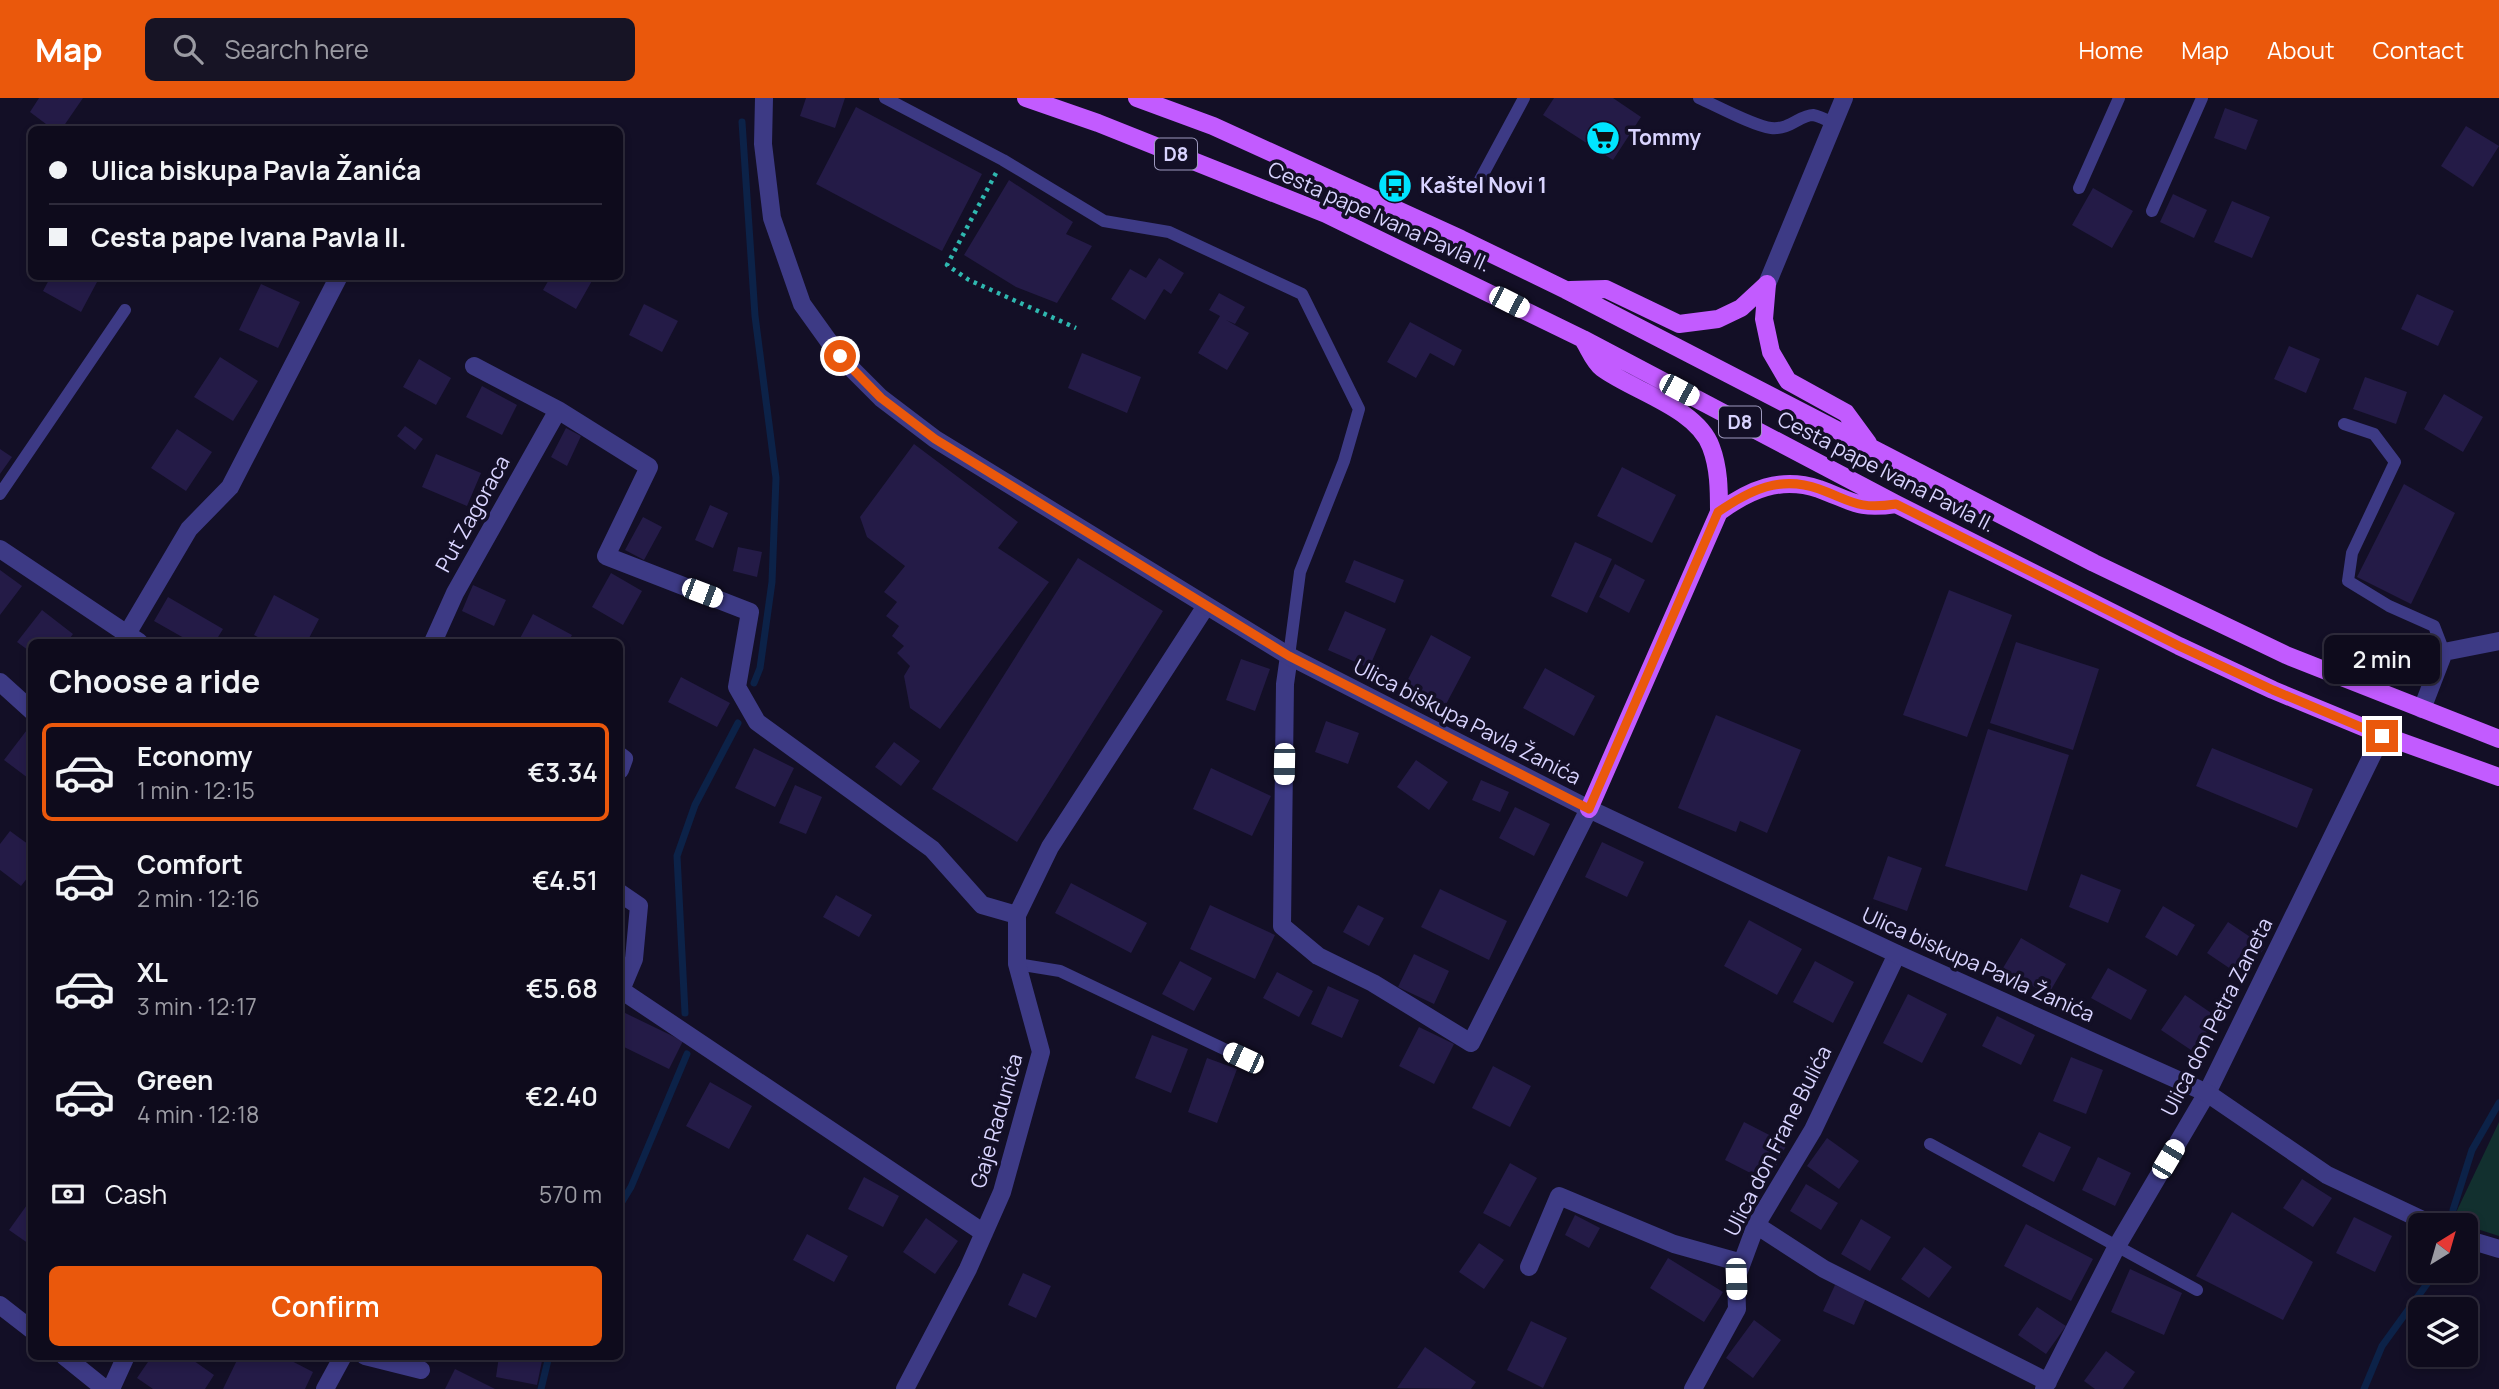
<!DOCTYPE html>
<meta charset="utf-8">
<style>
body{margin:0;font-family:Manrope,sans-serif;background:#171425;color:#f1f3f6;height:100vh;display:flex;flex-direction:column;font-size:26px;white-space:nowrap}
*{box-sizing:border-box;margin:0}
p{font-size:23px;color:#9b9ba3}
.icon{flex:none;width:38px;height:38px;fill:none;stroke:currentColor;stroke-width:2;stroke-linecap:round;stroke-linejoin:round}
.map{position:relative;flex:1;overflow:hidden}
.details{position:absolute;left:28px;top:541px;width:595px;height:721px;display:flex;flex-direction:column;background:#0e0b1c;border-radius:10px;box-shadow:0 4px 10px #0003,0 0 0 2px #2e2b3b}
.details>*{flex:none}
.guide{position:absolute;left:28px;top:28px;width:595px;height:154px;border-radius:10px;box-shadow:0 4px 10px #0003,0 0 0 2px #2e2b3b;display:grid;align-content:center;height:154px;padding:0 21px;background:#0e0b1c}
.needle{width:46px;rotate:37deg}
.fabs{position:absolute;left:2408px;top:1115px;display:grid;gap:14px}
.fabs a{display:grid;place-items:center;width:70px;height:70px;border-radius:10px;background:#0e0b1c;box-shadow:0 4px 10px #0003,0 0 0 2px #2e2b3b;font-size:35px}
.end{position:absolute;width:32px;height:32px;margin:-16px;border:9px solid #ea580c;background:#fff;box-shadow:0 0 0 4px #fff}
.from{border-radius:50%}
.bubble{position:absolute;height:49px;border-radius:10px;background:#0e0b1c;box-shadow:0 4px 10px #0003,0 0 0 2px #2e2b3b;font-size:23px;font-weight:600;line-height:49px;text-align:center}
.car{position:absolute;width:21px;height:42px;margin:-21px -10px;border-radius:9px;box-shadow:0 0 5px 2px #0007;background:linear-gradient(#fff 24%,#345 0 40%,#fff 0 76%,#345 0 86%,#fff 0)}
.guide b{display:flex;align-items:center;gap:24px;height:66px;font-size:26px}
.guide b+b{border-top:2px solid #2e2b3b}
.guide i{width:18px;height:18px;background:#f1f3f6}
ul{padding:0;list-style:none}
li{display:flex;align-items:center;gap:21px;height:98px;margin:0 14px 10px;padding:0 7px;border:4px solid transparent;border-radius:10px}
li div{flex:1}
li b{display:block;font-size:26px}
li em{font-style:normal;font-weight:600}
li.on{border-color:#ea580c}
li>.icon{width:63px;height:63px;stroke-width:1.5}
h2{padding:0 21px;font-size:32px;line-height:84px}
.pay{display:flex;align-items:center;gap:18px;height:77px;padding:0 21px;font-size:26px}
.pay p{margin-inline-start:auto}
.primary-button{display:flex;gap:14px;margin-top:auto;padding:14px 21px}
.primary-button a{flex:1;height:80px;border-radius:10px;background:#ea580c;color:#fff;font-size:28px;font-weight:600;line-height:80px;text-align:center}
header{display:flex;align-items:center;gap:42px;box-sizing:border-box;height:98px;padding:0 35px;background:#ea580c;color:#fff}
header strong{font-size:33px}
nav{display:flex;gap:38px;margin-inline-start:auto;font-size:24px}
.search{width:490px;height:63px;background:#171425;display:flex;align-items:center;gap:18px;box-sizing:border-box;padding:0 24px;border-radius:10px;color:#9b9ba3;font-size:26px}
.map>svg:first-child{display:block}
</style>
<header>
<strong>Map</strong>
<div class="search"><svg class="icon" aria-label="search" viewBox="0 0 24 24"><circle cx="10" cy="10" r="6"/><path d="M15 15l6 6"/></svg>Search here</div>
<nav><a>Home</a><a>Map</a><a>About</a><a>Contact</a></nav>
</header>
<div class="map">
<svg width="2499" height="1291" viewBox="0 0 2499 1291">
<rect width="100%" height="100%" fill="#130f26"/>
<!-- green -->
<path fill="#12302f" d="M 2499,1024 L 2499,1138 L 2452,1123 Z"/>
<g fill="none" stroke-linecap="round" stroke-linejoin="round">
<!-- stream -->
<path stroke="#0c2248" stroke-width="7" d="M 742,24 L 755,218 L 776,380 L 772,484 L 760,570 L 754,585
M 685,915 L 677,758 L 695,707 L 738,625
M 620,1107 L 631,1089 L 687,956
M 2453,1112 L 2472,1052 L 2499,1005
M 541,1291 L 549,1258
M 2364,1291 L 2382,1248 L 2437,1172"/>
</g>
<!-- building -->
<path fill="#241b47" d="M 39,0 L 83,0 L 61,32 L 54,32 L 30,14 Z
M 806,0 L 845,0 L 835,30 L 800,18 Z
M 1554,0 L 1613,0 L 1641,19 L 1613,62 L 1543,17 Z
M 856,9 L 982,76 L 942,153 L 816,86 Z
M 2225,10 L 2258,22 L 2246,52 L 2214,40 Z
M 2466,28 L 2499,48 L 2473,89 L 2441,68 Z
M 1009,82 L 1073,124 L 1066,136 L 1092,148 L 1057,205 L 1016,189 L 964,157 Z
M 2093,90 L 2133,113 L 2112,150 L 2072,127 Z
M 2173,96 L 2207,112 L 2194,140 L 2160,124 Z
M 2232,103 L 2270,119 L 2252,160 L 2214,144 Z
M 1159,160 L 1184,175 L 1171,196 L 1164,191 L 1145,222 L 1111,201 L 1130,171 L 1146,180 Z
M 51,178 L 88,178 L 97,184 L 81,214 L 43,193 Z
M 551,178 L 589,178 L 593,181 L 576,211 L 543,192 Z
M 261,186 L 300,204 L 278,250 L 239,232 Z
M 1219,195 L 1245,209 L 1235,226 L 1226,222 L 1249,235 L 1227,272 L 1198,255 L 1220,218 L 1209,212 Z
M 2417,196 L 2454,213 L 2438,248 L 2401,231 Z
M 644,206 L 678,223 L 662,254 L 629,237 Z
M 1410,224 L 1462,252 L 1454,268 L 1430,255 L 1416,280 L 1387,264 Z
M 2289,248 L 2320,261 L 2306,295 L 2274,281 Z
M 1082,255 L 1141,279 L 1127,315 L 1068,290 Z
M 220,259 L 258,283 L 233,323 L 194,299 Z
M 419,261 L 451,280 L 436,307 L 403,289 Z
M 2365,279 L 2407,294 L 2396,326 L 2353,311 Z
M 482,288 L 517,307 L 502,337 L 466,319 Z
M 2444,296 L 2483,319 L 2463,354 L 2424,331 Z
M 405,328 L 423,341 L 415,352 L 397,338 Z
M 566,330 L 581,338 L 567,368 L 551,359 Z
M 177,331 L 212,354 L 186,393 L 151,370 Z
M 914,346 L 1018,424 L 998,450 L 1049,484 L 940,631 L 910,610 L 904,578 L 910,568 L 897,555 L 904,548 L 892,538 L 899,528 L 886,518 L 897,504 L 884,494 L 905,468 L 867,439 L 860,419 Z
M 0,351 L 12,359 L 0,376 Z
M 436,356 L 481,375 L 467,408 L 422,389 Z
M 1622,369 L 1676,397 L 1652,445 L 1597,418 Z
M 2404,386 L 2455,415 L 2411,506 L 2357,479 Z
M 710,407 L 728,415 L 713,450 L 695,442 Z
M 643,419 L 662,429 L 644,462 L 625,452 Z
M 1575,444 L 1612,461 L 1587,515 L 1551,498 Z
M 738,449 L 762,454 L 757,479 L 733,473 Z
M 1078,460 L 1163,513 L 1017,744 L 932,691 Z
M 1354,462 L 1404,482 L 1395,505 L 1345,484 Z
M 1615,466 L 1645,482 L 1629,515 L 1599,499 Z
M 0,472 L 22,488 L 0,517 Z
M 611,475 L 642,493 L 623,527 L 592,509 Z
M 473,487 L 506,502 L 494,528 L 462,513 Z
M 1949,492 L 2012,517 L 1967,639 L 1903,617 Z
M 274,497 L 319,521 L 307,544 L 267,544 L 254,537 Z
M 168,499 L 223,531 L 215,544 L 191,544 L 154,523 Z
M 42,512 L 73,536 L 67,544 L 32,544 L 32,555 L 17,544 Z
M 1345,513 L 1386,531 L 1369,570 L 1328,552 Z
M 533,516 L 572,537 L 568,544 L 518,544 Z
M 1431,537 L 1471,559 L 1444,610 L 1404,589 Z
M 2016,544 L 2099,571 L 2073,652 L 1990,625 Z
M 1241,561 L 1270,571 L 1255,613 L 1226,602 Z
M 1545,570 L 1595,598 L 1574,638 L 1523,610 Z
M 681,579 L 730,605 L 717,629 L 668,604 Z
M 1716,617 L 1801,652 L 1767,735 L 1740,723 L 1736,734 L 1678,710 Z
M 1326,623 L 1359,635 L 1348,666 L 1315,654 Z
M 30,628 L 32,629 L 32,683 L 4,662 Z
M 1988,631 L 2069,657 L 2027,793 L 1945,768 Z
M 894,644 L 920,663 L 901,688 L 875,669 Z
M 754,650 L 794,670 L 775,709 L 735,690 Z
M 2212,650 L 2313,691 L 2297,730 L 2196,688 Z
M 1416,662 L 1448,684 L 1429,712 L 1397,689 Z
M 1211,670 L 1271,698 L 1252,738 L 1193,711 Z
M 1481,682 L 1509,694 L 1500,714 L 1472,702 Z
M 795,687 L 822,699 L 806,736 L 779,725 Z
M 1515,709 L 1550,726 L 1534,758 L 1499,740 Z
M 10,733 L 32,749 L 32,774 L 21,788 L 0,772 L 0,746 Z
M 1602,744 L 1644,764 L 1627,799 L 1585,779 Z
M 1888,758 L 1922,770 L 1907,813 L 1873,801 Z
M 2081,776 L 2121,792 L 2108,825 L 2069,809 Z
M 1071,785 L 1147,825 L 1131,855 L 1055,815 Z
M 1440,791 L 1507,823 L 1489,862 L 1421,829 Z
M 836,797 L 872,817 L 859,839 L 823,819 Z
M 1210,807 L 1275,837 L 1255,881 L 1190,851 Z
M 1358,807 L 1384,820 L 1369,848 L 1343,834 Z
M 2163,808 L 2195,827 L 2177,858 L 2145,839 Z
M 1749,822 L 1802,851 L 1777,897 L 1724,868 Z
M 2228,824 L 2265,849 L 2244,880 L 2207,855 Z
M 2021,840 L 2066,866 L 2048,897 L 2003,870 Z
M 1414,856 L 1449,873 L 1434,906 L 1398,889 Z
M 1180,863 L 1212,880 L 1194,913 L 1162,896 Z
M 1815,863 L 1854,884 L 1833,925 L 1793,904 Z
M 2108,870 L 2147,892 L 2131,922 L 2091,900 Z
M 1277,874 L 1313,893 L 1299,919 L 1263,900 Z
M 1328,888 L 1359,902 L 1342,940 L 1311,926 Z
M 1908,896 L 1947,916 L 1922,965 L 1883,945 Z
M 2185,897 L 2217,919 L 2194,954 L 2161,932 Z
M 623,914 L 683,943 L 669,971 L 620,947 L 620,920 Z
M 1997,918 L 2035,937 L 2021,967 L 1982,948 Z
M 1419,929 L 1454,946 L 1434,986 L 1399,968 Z
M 1152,937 L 1188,951 L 1171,995 L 1135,980 Z
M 2071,959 L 2103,972 L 2086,1016 L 2053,1003 Z
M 1207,960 L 1237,971 L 1217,1025 L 1188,1014 Z
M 1493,968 L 1531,988 L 1510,1029 L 1472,1010 Z
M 710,984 L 752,1008 L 729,1051 L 686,1028 Z
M 1744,1024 L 1787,1046 L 1768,1084 L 1725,1062 Z
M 2039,1034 L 2071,1049 L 2054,1084 L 2022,1068 Z
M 1827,1040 L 1859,1063 L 1839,1091 L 1807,1068 Z
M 2098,1059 L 2131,1075 L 2115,1108 L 2082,1092 Z
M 1510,1065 L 1537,1080 L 1510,1129 L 1483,1115 Z
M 864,1079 L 899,1098 L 883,1129 L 848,1111 Z
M 2302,1081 L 2332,1100 L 2313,1129 L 2283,1110 Z
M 1806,1086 L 1838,1105 L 1821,1132 L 1790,1113 Z
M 32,1100 L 32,1148 L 9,1132 Z
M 2232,1114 L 2313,1164 L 2283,1222 L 2196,1178 Z
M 1575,1117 L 1600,1130 L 1589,1150 L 1565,1137 Z
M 2354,1119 L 2392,1138 L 2375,1174 L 2336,1155 Z
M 926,1120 L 958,1143 L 935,1176 L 903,1154 Z
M 1861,1121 L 1891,1139 L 1870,1173 L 1841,1156 Z
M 2026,1126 L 2093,1161 L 2071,1203 L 2004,1168 Z
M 807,1136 L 848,1158 L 834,1184 L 793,1162 Z
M 1479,1145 L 1504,1162 L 1484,1191 L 1459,1174 Z
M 1924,1149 L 1952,1169 L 1929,1200 L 1901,1181 Z
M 1668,1160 L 1723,1194 L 1704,1224 L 1650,1190 Z
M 2130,1171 L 2182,1195 L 2164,1237 L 2111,1214 Z
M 1023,1175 L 1051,1188 L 1036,1220 L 1008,1207 Z
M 1835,1187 L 1866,1200 L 1854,1227 L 1823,1213 Z
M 2037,1209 L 2066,1228 L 2046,1256 L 2018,1237 Z
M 1754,1222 L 1781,1242 L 1753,1280 L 1726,1260 Z
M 1531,1223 L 1567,1240 L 1543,1290 L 1507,1272 Z
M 1425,1249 L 1476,1284 L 1471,1291 L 1397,1290 Z
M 2106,1253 L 2135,1274 L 2123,1291 L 2095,1291 L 2084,1283 Z
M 152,1258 L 187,1258 L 214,1277 L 205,1291 L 153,1291 L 137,1280 Z
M 239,1258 L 282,1258 L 313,1274 L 305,1291 L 223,1291 Z
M 499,1258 L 543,1258 L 537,1287 L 496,1279 Z
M 455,1271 L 495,1291 L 445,1291 Z"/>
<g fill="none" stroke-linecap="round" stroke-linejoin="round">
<!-- path -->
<path stroke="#2fb8b0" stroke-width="4.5" stroke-dasharray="3.5 5" stroke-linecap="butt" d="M 996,75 L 947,167 L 969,182 L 1076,230"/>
<!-- service -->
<path stroke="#3d3a85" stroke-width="12" d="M 885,0 L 1003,62 L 1104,123 L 1169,134 L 1302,196 L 1359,311 L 1344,363 L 1300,474 L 1289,558
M 1699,0 C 1717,8 1754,28 1771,30 C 1790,32 1800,17 1813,17 C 1819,18 1827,22 1833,25
M 2079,90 L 2119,0
M 1475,91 L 1524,0
M 2152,113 L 2202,0
M 2344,326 L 2374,336 L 2395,364 L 2352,455 L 2348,483 L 2389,508 L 2434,528 L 2444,554
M 0,396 L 125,212
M 1017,866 L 1060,873 L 1243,960
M 1930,1046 L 2197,1192"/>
<!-- minor -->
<path stroke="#3d3a85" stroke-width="18" d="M 1767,186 L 1844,0
M 474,268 L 558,312 L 649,369 L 606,458 L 750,514 L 737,589 L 757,624 L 932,751 L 982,807 L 1017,817
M 0,451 L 139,544
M 127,536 L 189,431 L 230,389 L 339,178
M 433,544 L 455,495 L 558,312
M 1289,558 L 1285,586 L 1282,828 L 1318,858 L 1373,885 L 1471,945 L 1589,711
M 0,584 L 32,613
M 2422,611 L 2444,554 L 2499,543
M 620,658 L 624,661 L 620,672
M 620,795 L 639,808 L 634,861 L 621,892 L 984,1135
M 1756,1127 L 1824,1171 L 2048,1284
M 1529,1169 L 1559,1098 L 1674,1146 L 1742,1165
M 0,1207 L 32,1232
M 64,1258 L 105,1291
M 365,1258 L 421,1272
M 111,1291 L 126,1258
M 325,1291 L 343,1258
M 905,1291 L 968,1171 L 1002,1094 L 1041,954 L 1017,866 L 1017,817 L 1050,749 L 1206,508
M 1693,1291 L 1737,1211 L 1736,1181 L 1756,1127 L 1813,1032 L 1897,856
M 2044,1291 L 2117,1148 L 2207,995 L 2382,637"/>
<!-- tertiary -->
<path stroke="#3d3a85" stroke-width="18" d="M 764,0 L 763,46 L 772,120 L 802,206 L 840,259 L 881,300 L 935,341 L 1289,558 L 1589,711 L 1897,856 L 2207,995 L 2327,1077 L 2433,1127
M 2466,1141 L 2499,1151"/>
<!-- primary -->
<path stroke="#c25bff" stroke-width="18" d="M 1026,0 L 1098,25 L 1326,116 L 1583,241 L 1896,406 L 2179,548 L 2273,592 L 2382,637 L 2499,679
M 1137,0 L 1213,28 L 1461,141 L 1566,192 L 2094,465 L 2286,557 L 2499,641
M 1767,186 L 1764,221 L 1771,254 L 1788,283 L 1846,315 L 1868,345
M 1570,192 L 1606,191 L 1679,226 L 1718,221 L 1741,210 L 1767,186
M 1584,243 C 1589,251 1594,264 1602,270 C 1633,293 1697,310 1711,349 C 1719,370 1719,392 1719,414 L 1589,711
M 1719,414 C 1749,392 1780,378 1819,391 C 1852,403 1858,412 1896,406"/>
</g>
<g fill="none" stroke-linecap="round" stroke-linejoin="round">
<!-- route -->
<path stroke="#ea580c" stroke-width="9" d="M 840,258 L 881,300 L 935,341 L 1289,558 L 1589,711 L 1718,414 C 1750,392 1780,377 1819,391 C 1852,403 1858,412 1896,406 L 2179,548 L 2273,592 L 2382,638"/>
</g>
<!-- icons -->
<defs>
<g id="supermarket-disc" transform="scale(1.75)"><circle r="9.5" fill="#00e5ff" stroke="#130f26"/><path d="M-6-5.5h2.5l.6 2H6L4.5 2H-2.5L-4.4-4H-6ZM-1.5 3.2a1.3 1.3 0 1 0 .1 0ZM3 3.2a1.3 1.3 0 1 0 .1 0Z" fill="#111"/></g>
<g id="bus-disc" transform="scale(1.75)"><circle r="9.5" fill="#00e5ff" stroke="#130f26"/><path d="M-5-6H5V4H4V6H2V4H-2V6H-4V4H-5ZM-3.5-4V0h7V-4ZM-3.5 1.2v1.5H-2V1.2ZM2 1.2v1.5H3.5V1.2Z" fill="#111"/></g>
</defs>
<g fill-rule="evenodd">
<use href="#supermarket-disc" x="1603" y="40"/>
<use href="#bus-disc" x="1395" y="88"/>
</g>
<g text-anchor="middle" stroke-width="7" stroke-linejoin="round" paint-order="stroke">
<!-- shield labels -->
<g fill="#130f26" stroke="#9e99be" stroke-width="2">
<rect x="1155" y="40.5" width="42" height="31" rx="5"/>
<rect x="1719" y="308.5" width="42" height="31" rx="5"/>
</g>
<g font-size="19" font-weight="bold" fill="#d9d4ff">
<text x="1176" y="63">D8</text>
<text x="1740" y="331">D8</text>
</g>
<!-- poi labels -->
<g font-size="21" font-weight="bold" fill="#d9d4ff" stroke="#130f26" text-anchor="start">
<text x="1628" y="47">Tommy</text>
<text x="1420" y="95">Kaštel Novi 1</text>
</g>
<!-- street labels -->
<g font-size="21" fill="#d9d4ff" stroke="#130f26">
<text transform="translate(1379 119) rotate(24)" y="7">Cesta pape Ivana Pavla II.</text>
<text transform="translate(1886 374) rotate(27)" y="7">Cesta pape Ivana Pavla II.</text>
<text transform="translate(473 416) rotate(-61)" y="7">Put Zagoraca</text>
<text transform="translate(1467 624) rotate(27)" y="7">Ulica biskupa Pavla Žanića</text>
<text transform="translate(1978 867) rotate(24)" y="7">Ulica biskupa Pavla Žanića</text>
<text transform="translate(2217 919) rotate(-63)" y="7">Ulica don Petra Zaneta</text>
<text transform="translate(997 1023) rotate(-74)" y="7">Gaje Radunića</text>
<text transform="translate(1778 1043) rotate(-63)" y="7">Ulica don Frane Bulića</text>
</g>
</g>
</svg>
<div class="fabs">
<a><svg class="needle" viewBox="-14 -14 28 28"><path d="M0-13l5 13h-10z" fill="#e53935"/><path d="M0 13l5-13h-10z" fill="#9b9ba3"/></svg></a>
<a><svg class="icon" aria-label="layers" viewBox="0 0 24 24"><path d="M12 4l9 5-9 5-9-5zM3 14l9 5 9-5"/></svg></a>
</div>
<i class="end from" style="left:840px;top:258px"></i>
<i class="end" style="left:2382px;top:638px"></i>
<div class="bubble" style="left:2324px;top:537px;width:116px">2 min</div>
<i class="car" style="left:1509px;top:204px;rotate:117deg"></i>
<i class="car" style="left:1679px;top:292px;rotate:118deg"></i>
<i class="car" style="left:702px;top:495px;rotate:111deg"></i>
<i class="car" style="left:1284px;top:666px;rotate:181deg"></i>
<i class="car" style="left:1243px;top:960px;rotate:295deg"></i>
<i class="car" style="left:2168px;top:1061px;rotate:31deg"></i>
<i class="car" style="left:1736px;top:1181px;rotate:178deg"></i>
<div class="guide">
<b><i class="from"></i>Ulica biskupa Pavla Žanića</b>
<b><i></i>Cesta pape Ivana Pavla II.</b>
</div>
<section class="details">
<h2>Choose a ride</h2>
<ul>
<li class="on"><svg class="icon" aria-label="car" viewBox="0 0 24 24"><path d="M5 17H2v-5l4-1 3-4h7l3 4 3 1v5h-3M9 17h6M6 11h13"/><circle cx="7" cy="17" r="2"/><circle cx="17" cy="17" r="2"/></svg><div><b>Economy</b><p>1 min · 12:15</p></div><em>€3.34</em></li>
<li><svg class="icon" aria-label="car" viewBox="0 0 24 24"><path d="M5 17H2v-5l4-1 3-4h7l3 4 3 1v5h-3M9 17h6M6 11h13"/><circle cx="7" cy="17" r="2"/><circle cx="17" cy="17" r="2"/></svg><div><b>Comfort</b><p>2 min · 12:16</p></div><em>€4.51</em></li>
<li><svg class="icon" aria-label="car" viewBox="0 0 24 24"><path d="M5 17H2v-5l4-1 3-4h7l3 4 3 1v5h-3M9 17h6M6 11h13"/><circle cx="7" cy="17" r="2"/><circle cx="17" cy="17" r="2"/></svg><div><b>XL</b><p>3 min · 12:17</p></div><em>€5.68</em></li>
<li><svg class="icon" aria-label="car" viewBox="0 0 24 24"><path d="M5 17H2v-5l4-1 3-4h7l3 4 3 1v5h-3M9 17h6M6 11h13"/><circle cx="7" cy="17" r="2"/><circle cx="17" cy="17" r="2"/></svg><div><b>Green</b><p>4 min · 12:18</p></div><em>€2.40</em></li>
</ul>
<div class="pay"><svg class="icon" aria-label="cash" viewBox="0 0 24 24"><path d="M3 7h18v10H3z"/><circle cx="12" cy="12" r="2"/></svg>Cash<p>570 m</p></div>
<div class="primary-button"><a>Confirm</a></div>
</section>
</div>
